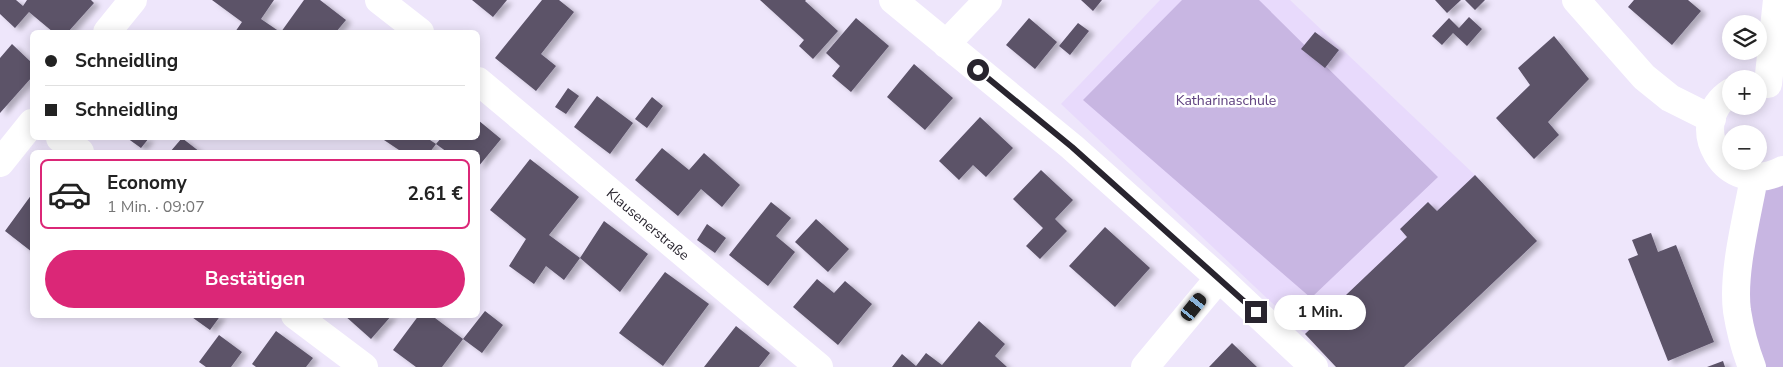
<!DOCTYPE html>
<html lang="de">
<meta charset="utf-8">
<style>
body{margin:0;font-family:"Nunito Sans",sans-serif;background:#f2f2f2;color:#222;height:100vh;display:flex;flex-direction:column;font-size:19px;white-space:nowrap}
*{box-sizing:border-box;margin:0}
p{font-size:16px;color:#767676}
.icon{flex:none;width:28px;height:28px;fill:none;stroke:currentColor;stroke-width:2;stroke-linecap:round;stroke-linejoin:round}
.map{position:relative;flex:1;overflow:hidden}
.panel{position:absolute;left:30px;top:150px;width:450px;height:168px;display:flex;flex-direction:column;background:#fff;border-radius:8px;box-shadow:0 2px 12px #0003}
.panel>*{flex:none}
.guide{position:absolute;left:30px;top:30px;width:450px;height:110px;border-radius:8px;box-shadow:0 2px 12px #0003;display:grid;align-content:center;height:110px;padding:0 15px;background:#fff}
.controls{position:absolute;left:1722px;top:15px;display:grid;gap:10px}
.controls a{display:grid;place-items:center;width:45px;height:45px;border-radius:50%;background:#fff;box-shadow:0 2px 12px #0003;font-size:25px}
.end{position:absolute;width:22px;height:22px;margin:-11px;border:6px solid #28242e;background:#fff;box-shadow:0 0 0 2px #fff}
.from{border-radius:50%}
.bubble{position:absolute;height:35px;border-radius:18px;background:#fff;box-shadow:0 2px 12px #0003;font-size:16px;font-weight:700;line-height:35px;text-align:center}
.car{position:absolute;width:15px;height:30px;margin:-15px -8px;border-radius:6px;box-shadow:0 0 4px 1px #0007;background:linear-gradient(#222 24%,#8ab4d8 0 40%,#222 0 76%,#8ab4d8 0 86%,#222 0)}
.guide b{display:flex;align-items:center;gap:18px;height:48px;font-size:19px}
.guide b+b{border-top:1px solid #e0e0e0}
.guide i{width:12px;height:12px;background:#222}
ul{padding:9px 0 0;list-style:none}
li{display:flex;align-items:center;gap:15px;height:70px;margin:0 10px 8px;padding:0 5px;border:2px solid transparent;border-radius:8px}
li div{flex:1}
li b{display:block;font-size:19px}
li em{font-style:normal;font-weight:700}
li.selected{border-color:#db2777}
li>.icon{width:45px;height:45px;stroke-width:1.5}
.action{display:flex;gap:10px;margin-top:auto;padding:10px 15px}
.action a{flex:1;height:58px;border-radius:30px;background:#db2777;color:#fff;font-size:20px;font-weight:700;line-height:58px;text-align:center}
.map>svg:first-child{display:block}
</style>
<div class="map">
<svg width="1783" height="367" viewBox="0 0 1783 367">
<defs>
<filter id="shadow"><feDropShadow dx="5.5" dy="3" stdDeviation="2.5" flood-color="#0004"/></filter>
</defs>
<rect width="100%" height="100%" fill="#eee6fb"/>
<!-- built -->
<path fill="#e8dafc" d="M 1160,0 L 1290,0 L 1475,175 L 1537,241 L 1404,367 L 1305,334 L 1061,104 Z"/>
<!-- green -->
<path fill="#c8b6e2" d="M 1182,0 L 1259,0 L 1438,177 L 1311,298 L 1083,100 Z
M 1783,170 L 1783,367 L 1752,367 L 1745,349 L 1754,178 Z"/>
<!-- building -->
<path fill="#5b5268" filter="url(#shadow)" d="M 0,0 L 16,0 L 23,6 L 27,0 L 91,0 L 94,3 L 68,32 L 53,32 L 29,12 L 15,28 L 0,14 Z
M 212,0 L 274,0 L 261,19 L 280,32 L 235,32 L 242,22 Z
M 304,0 L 320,0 L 346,20 L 336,32 L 281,32 Z
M 472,0 L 507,0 L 493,17 Z
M 542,0 L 559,0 L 574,12 L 541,54 L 556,66 L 536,91 L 495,58 Z
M 760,0 L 806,0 L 805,1 L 838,31 L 813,59 L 799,46 L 804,40 Z
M 1081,0 L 1102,0 L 1093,11 Z
M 1435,0 L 1461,0 L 1447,13 Z
M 1465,0 L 1485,0 L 1475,10 Z
M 1634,0 L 1688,0 L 1701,11 L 1672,45 L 1628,7 Z
M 1469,17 L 1482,29 L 1467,46 L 1453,33 L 1442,45 L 1432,36 L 1449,18 L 1459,28 Z
M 856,18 L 889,46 L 851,92 L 832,76 L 840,66 L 826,53 Z
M 1029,18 L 1057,42 L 1035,69 L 1006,45 Z
M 1078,23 L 1089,31 L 1070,55 L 1059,46 Z
M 1315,32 L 1339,50 L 1325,68 L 1301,49 Z
M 1554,36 L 1589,79 L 1548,122 L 1559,135 L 1534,159 L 1496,118 L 1530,85 L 1518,68 Z
M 12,44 L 32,63 L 32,77 L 0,113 L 0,58 Z
M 914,64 L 953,98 L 925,130 L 887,97 Z
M 568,88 L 579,96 L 566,114 L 555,107 Z
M 597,96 L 633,123 L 610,154 L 574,127 Z
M 652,97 L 663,106 L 647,128 L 635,119 Z
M 980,117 L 1013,148 L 986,177 L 973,165 L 959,180 L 939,161 Z
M 478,120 L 501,139 L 478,167 L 478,152 L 447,152 L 436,144 L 441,138 L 478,138 Z
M 127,138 L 149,138 L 141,148 Z
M 182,138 L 200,152 L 170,152 Z
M 381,138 L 427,138 L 436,144 L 430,152 L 402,152 Z
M 662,148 L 689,170 L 704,153 L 740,185 L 722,207 L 701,189 L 678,216 L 635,180 Z
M 530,159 L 579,197 L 549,235 L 580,258 L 564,280 L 546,266 L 534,284 L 509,266 L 526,239 L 490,210 Z
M 1041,170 L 1073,200 L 1055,219 L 1067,231 L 1040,259 L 1026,246 L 1043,228 L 1013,199 Z
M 1475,175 L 1537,241 L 1404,367 L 1336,367 L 1305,334 L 1407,237 L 1400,229 L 1428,202 L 1437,211 Z
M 32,194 L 32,252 L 5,231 Z
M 771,202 L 791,218 L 776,236 L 795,252 L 768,286 L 729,255 Z
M 816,219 L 849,249 L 828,272 L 795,242 Z
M 604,221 L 648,254 L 620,292 L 580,258 Z
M 707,224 L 726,238 L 715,253 L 697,240 Z
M 1105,227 L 1150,268 L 1115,307 L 1069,266 Z
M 1651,233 L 1658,252 L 1676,245 L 1714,342 L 1668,361 L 1628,259 L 1638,255 L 1632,240 Z
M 665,272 L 709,304 L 663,366 L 619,333 Z
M 817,279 L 834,293 L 845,281 L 872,304 L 838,345 L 793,307 Z
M 485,311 L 503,325 L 482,353 L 463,339 L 442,367 L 416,367 L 393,350 L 419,315 L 431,315 L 463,339 Z
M 189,315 L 221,315 L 210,330 Z
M 344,315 L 392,315 L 371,339 Z
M 979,321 L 1005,344 L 995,356 L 1007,367 L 892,367 L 902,354 L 916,366 L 926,353 L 942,365 Z
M 736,326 L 770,353 L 759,367 L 704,367 Z
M 276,331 L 313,358 L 306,367 L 256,367 L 252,364 Z
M 219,335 L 242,352 L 231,367 L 206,367 L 199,362 Z
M 1232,343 L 1257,367 L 1209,367 Z
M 1723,361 L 1725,367 L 1707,367 Z"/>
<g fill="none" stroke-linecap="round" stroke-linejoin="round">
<!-- street -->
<path stroke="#fff" stroke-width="28" d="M 379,0 L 420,32
M 893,0 L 1072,147 L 1219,278 L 1314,367
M 1576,0 L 1644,77 L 1670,98 L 1712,119
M 107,32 L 133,0
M 946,44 L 988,0
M 478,81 L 819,367
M 1768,84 L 1777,0
M 1731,92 C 1683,123 1725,200 1783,170
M 60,138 L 80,152
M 0,163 L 32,123
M 295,315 L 364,367
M 1145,367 L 1219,278
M 1752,367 C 1745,349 1740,330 1737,311 C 1732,273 1747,217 1754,178"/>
</g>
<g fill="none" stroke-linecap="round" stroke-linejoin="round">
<!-- route -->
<path stroke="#28242e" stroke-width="6" d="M 978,70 L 1072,147 L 1256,312"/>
</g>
<g text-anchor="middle" stroke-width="5" stroke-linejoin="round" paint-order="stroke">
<!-- park labels -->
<g font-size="14" fill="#5e407f" stroke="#fff">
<text x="1226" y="105">Katharinaschule</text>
</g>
<!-- street labels -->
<g font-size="14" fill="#28242e" stroke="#fff">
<text transform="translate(648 224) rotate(40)" y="5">Klausenerstraße</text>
</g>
</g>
</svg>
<div class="controls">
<a><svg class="icon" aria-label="layers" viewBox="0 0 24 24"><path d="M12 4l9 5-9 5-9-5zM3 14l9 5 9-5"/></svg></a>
<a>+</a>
<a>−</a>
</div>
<i class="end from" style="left:978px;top:70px"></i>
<i class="end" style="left:1256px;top:312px"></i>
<div class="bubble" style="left:1274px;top:295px;width:92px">1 Min.</div>
<i class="car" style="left:1194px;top:307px;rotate:39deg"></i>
<div class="guide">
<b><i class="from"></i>Schneidling</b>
<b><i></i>Schneidling</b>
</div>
<section class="panel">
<ul>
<li class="selected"><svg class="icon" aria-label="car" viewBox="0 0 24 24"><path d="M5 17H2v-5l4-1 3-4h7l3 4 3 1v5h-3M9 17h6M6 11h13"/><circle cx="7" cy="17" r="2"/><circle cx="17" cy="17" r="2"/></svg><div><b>Economy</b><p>1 Min. · 09:07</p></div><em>2.61 €</em></li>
</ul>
<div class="action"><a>Bestätigen</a></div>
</section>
</div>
